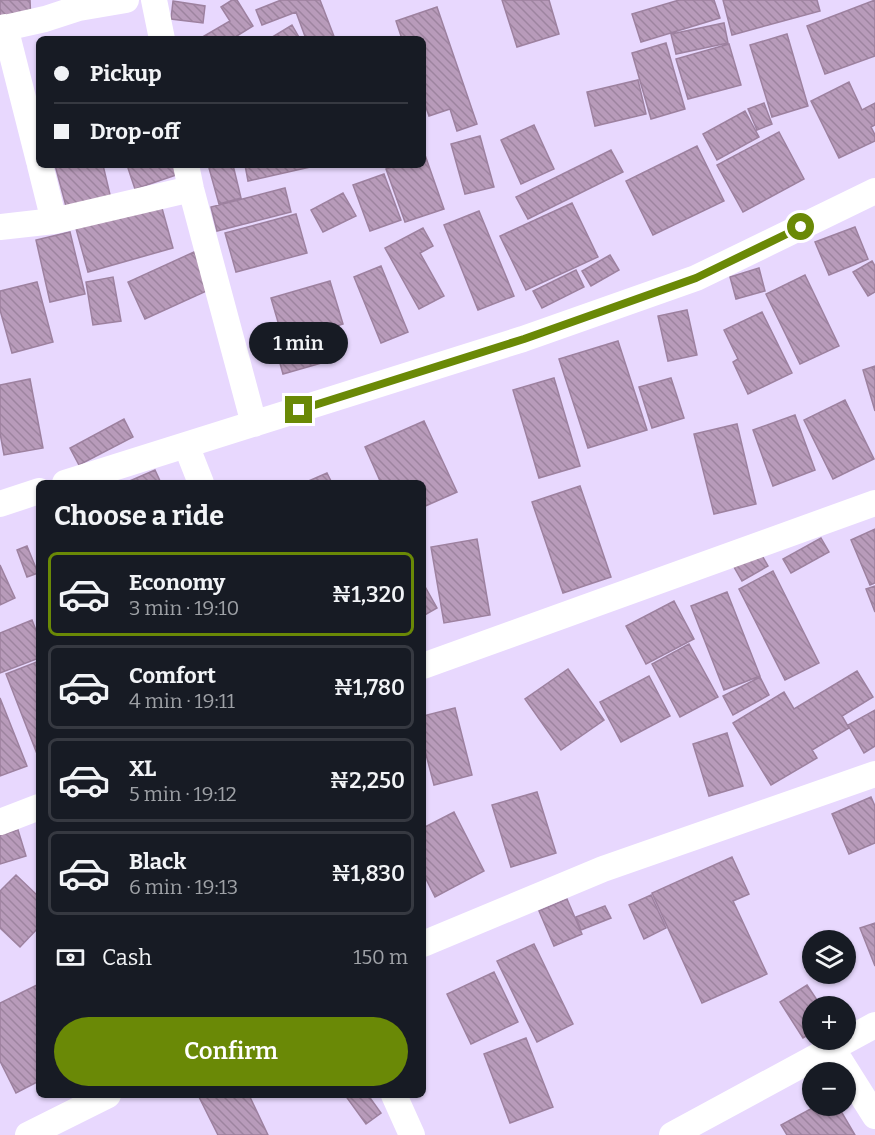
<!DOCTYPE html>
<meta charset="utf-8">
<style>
body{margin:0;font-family:Bitter,serif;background:#20242c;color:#f1f3f6;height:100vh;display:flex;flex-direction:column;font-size:22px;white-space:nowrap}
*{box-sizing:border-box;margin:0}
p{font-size:20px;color:#9ea1a6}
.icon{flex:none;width:33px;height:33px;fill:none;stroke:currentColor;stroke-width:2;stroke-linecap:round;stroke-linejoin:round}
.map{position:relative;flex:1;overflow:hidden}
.panel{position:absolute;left:36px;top:480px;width:390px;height:618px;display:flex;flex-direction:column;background:#171b24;border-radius:9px;box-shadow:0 2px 4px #0004}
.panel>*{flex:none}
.hud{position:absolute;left:36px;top:36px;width:390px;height:132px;border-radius:9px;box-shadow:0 2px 4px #0004;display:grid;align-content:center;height:132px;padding:0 18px;background:#171b24}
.buttons{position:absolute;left:802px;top:930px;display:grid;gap:12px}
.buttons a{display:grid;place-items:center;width:54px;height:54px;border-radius:50%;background:#171b24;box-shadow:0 2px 4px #0004;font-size:30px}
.end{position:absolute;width:27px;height:27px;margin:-14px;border:8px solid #6a8906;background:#fff;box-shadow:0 0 0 3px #fff}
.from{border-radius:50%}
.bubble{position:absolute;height:42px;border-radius:21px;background:#171b24;box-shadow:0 2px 4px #0004;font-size:20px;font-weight:600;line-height:42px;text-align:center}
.hud b{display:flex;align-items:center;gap:21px;height:57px;font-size:22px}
.hud b+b{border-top:2px solid #363941}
.hud i{width:15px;height:15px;background:#f1f3f6}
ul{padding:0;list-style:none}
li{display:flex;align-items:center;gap:18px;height:84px;margin:0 12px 9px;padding:0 6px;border:3px solid #363941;border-radius:9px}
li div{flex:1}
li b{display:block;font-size:22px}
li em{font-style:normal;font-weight:600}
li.current{border-color:#6a8906}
li>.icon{width:54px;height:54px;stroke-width:1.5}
h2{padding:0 18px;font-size:27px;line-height:72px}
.pay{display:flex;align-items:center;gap:15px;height:66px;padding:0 18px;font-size:22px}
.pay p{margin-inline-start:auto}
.button{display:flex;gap:12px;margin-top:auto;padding:12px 18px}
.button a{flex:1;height:69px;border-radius:36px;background:#6a8906;color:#fff;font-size:24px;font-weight:600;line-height:69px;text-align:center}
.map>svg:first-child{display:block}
</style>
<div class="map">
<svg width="875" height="1135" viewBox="0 0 875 1135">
<defs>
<pattern id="building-back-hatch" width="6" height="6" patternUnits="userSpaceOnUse" patternTransform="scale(1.5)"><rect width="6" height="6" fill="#b89bba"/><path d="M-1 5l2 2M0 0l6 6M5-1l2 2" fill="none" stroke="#9d849f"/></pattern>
</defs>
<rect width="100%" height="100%" fill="#e8d8fe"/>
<!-- building -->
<path fill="url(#building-back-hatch)" stroke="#9d819f" stroke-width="1.5" d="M 0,0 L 30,0 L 31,22 L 0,22 Z
M 232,0 L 237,0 L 253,26 L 232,39 L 199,39 L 230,21 L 221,7 Z
M 281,0 L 320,0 L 335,39 L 306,39 L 296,12 L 262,25 L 256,10 Z
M 502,0 L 549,0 L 559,34 L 517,47 Z
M 679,0 L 714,0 L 720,18 L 641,42 L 632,14 Z
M 723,0 L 817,0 L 820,11 L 732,35 Z
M 875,0 L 875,56 L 825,74 L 807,26 Z
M 173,1 L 205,6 L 203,23 L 171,19 Z
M 437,7 L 477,124 L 457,131 L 450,109 L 429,116 L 423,99 L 423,39 L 402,39 L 396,21 Z
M 724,23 L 728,43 L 676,54 L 671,34 Z
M 292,25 L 300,39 L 269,39 Z
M 787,34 L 808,106 L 772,117 L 750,45 Z
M 666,43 L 685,109 L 651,119 L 632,53 Z
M 729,44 L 741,85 L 688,99 L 676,59 Z
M 638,80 L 646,114 L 595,126 L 587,92 Z
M 849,82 L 862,110 L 875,103 L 875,125 L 871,127 L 875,135 L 875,141 L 839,158 L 811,101 Z
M 764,103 L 772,124 L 757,130 L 748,109 Z
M 745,111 L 759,137 L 717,160 L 703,134 Z
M 534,125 L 554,169 L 521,184 L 501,140 Z
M 779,132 L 804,179 L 743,212 L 717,165 Z
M 480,136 L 494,187 L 465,194 L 451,144 Z
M 697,146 L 724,201 L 653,235 L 626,181 Z
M 611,150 L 623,172 L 528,219 L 516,197 Z
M 425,155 L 444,209 L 405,222 L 386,169 L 397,165 L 423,165 L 423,156 Z
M 55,165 L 103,165 L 111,199 L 67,210 Z
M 127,165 L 176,165 L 179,174 L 135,189 Z
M 219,165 L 233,165 L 241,198 L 219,204 L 209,168 Z
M 245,165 L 319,165 L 248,181 Z
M 384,174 L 401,220 L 370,231 L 353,185 Z
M 285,188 L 291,212 L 217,231 L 211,207 Z
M 343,193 L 356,216 L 323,232 L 311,210 Z
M 160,201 L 173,248 L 88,272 L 75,225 Z
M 572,203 L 598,257 L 526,290 L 500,236 Z
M 479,211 L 514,296 L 478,310 L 444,225 Z
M 296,214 L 307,253 L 236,272 L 225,233 Z
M 855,227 L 868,259 L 829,275 L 815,242 Z
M 423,228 L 433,246 L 420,253 L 444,296 L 419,309 L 385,248 Z
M 70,232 L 85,294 L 50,302 L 36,240 Z
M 194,252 L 211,289 L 145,319 L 128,282 Z
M 610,255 L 619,270 L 591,286 L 582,271 Z
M 872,261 L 875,266 L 875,292 L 868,296 L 853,272 Z
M 381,266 L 408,332 L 381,343 L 354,277 Z
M 759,268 L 765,291 L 736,299 L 730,277 Z
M 576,270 L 584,287 L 542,308 L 533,291 Z
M 805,275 L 839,346 L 800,364 L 766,294 Z
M 113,277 L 121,321 L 93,325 L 86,282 Z
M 330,281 L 343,324 L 317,332 L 325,362 L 283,374 L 274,342 L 283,339 L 271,298 Z
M 37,282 L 53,342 L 12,353 L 0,310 L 0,291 Z
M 687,310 L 697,355 L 668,361 L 658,316 Z
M 762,312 L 792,373 L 748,394 L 733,362 L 738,359 L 724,330 Z
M 618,341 L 647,430 L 588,448 L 559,359 Z
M 875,366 L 875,411 L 863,370 Z
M 554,378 L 580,466 L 539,478 L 513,390 Z
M 671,378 L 684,418 L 652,428 L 639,387 Z
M 30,379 L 43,448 L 4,455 L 0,433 L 0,385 Z
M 845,400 L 874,459 L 833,479 L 804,420 Z
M 795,415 L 815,470 L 773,486 L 753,430 Z
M 124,419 L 133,437 L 79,465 L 70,448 Z
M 424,421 L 457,492 L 423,507 L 423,483 L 381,483 L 365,447 Z
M 737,424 L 756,504 L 714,514 L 694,434 Z
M 155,470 L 161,483 L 125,483 Z
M 327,473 L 332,483 L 304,483 Z
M 580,486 L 611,577 L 563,593 L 532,502 Z
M 875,529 L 875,583 L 870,585 L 851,540 Z
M 821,538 L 829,552 L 791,573 L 783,559 Z
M 477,539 L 490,615 L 444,623 L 431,547 Z
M 27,546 L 38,573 L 27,577 L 17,550 Z
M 760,552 L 768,566 L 742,581 L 734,567 Z
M 0,565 L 15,598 L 0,605 Z
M 773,571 L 819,663 L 785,680 L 739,589 Z
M 423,583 L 437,608 L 423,616 Z
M 875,586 L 875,612 L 866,589 Z
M 727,592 L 760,676 L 724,690 L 691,606 Z
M 674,601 L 694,639 L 646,664 L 626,626 Z
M 32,620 L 39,638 L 39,658 L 0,673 L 0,633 Z
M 689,644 L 718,697 L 680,717 L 652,664 Z
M 39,661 L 39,759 L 6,674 Z
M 568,669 L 604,720 L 561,750 L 525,699 Z
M 857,671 L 873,697 L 842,716 L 849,728 L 812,750 L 817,758 L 771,785 L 733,723 L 784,692 L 794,709 Z
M 649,676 L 670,716 L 621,742 L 600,702 Z
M 760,677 L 769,695 L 733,715 L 723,696 Z
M 0,698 L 27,766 L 0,776 Z
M 455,708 L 472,775 L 434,785 L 423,743 L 423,716 Z
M 875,710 L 875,746 L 864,753 L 848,725 Z
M 727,733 L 743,786 L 709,796 L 693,744 Z
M 537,792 L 556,853 L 511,867 L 492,805 Z
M 871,797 L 875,806 L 875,843 L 849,854 L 832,814 Z
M 454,812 L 484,871 L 435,897 L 423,873 L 423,828 Z
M 18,830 L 26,856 L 0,864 L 0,835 Z
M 732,857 L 749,894 L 733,901 L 767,974 L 702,1003 L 652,893 Z
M 16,875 L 39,897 L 39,927 L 20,947 L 0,928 L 0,891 Z
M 651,895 L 666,928 L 644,939 L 629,905 Z
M 567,899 L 582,934 L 554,946 L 539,911 Z
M 605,906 L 611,918 L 581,930 L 576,917 Z
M 875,923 L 875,966 L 860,928 Z
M 534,944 L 573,1024 L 537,1042 L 497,961 Z
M 494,972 L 518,1022 L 471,1044 L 447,994 Z
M 39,984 L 39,1081 L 16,1093 L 0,1061 L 0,1003 Z
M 807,985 L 821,1006 L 813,1006 L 813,1032 L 803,1038 L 780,1002 Z
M 526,1038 L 553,1107 L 510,1123 L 484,1054 Z
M 198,1095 L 249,1095 L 268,1135 L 218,1135 Z
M 345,1095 L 368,1095 L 381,1113 L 366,1124 Z
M 816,1106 L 838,1106 L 855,1135 L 787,1135 L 781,1125 Z"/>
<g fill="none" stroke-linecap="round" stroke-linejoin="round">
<!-- minor -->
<path stroke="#fff" stroke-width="26" d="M 154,0 L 162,39
M 5,27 L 39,161
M 0,29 L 45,19 L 79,8 L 126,0
M 40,165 L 54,221
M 186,165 L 191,189 L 254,424
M 0,227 L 54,221 L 191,189
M 186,445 L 201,483
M 65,483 L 523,339 L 696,278 L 875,191
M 0,504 L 39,491
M 423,666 L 875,503
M 0,822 L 39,807
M 423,944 L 603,869 L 875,774
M 832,1048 L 875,1116
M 394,1095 L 412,1135
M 28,1135 L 108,1095
M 672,1135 L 875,1025"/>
</g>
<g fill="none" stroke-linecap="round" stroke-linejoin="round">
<!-- route -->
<path stroke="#6a8906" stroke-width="8" d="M 299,410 L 524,339 L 696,278 L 801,227"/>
</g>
</svg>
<div class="buttons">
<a><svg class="icon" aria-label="layers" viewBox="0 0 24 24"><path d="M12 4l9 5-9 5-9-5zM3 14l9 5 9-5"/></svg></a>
<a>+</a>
<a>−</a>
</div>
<i class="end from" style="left:801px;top:227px"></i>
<i class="end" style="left:299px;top:410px"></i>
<div class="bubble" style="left:249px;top:322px;width:99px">1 min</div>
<div class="hud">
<b><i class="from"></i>Pickup</b>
<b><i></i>Drop-off</b>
</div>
<section class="panel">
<h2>Choose a ride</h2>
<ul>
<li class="current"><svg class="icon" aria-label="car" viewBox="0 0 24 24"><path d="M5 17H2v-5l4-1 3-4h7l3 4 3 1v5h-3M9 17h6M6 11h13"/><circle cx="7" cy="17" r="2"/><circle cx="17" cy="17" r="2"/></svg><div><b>Economy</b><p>3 min · 19:10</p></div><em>₦1,320</em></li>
<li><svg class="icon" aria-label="car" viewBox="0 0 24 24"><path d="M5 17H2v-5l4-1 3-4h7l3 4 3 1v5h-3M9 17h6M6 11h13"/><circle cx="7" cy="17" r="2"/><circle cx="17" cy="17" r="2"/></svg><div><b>Comfort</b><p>4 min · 19:11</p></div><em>₦1,780</em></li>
<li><svg class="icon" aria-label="car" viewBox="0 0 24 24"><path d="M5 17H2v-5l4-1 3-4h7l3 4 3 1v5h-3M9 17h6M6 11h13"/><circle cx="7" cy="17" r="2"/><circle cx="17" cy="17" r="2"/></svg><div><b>XL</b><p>5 min · 19:12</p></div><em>₦2,250</em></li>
<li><svg class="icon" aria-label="car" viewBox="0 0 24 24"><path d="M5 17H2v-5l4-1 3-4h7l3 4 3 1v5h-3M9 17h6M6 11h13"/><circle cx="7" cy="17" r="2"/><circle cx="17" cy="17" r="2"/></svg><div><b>Black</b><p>6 min · 19:13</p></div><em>₦1,830</em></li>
</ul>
<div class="pay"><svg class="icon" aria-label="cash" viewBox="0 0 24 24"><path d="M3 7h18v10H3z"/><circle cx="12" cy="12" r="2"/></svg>Cash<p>150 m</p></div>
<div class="button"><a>Confirm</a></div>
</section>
</div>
